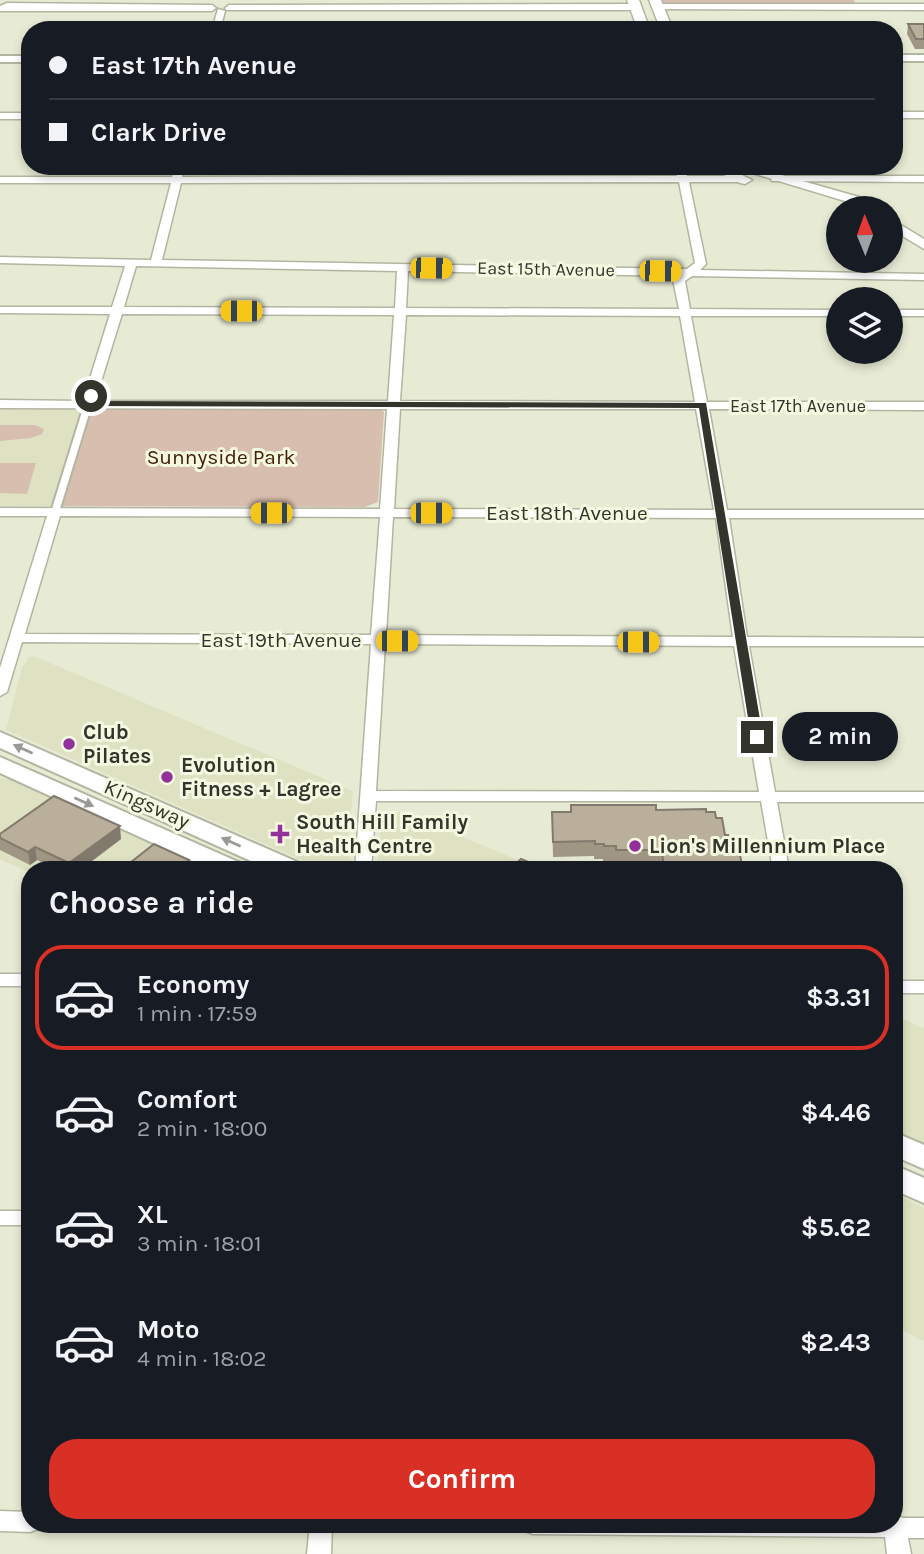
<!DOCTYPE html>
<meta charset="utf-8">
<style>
body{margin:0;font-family:Karla,sans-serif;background:#242831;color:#f1f3f6;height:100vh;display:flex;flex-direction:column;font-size:26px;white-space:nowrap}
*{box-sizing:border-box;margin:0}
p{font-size:23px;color:#9ea1a6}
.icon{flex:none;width:38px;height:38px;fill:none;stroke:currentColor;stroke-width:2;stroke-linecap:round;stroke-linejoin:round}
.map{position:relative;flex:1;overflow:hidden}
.details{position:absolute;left:21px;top:861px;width:882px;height:672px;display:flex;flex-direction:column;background:#171b24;border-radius:28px;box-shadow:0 4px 10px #0003}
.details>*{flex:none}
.banner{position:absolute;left:21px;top:21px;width:882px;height:154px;border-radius:28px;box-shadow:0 4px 10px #0003;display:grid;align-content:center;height:154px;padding:0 28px;background:#171b24}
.needle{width:46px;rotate:359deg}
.tools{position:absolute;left:826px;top:196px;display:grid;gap:14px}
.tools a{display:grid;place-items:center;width:77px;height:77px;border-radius:50%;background:#171b24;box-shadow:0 4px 10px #0003;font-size:35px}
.end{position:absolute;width:32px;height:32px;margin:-16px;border:9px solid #33342b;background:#fff;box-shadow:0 0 0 4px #fff}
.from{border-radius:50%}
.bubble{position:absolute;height:49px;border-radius:24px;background:#171b24;box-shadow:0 4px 10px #0003;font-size:23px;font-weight:700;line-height:49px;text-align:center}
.car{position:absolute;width:21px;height:42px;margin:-21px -10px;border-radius:9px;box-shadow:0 0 5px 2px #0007;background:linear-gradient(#f5c518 24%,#345 0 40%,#f5c518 0 76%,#345 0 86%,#f5c518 0)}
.banner b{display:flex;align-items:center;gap:24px;height:66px;font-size:26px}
.banner b+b{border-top:2px solid #363941}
.banner i{width:18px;height:18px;background:#f1f3f6}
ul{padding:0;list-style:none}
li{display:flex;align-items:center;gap:21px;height:105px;margin:0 14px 10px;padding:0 14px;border:4px solid transparent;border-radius:28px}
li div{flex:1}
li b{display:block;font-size:26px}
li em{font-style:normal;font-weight:700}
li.selected{border-color:#d93025}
li>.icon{width:63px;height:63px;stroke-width:1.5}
h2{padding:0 28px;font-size:32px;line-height:84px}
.action{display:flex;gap:14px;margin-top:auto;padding:14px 28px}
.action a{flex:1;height:80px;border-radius:28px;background:#d93025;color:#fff;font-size:28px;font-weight:700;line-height:80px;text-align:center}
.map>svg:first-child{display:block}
</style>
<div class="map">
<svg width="924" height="1554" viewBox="0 0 924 1554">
<rect width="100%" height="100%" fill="#e8ebd4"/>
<!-- built -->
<path fill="#dee2c3" d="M 0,407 L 84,407 L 58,506 L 0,506 Z
M 29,657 L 36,657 L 351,790 L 353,792 L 347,853 L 353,864 L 351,870 L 324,870 L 6,730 L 22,668 Z
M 0,778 L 10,779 L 207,870 L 30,870 L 30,873 L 0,859 Z
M 401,812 L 405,813 L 542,870 L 376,870 L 382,820 L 388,814 Z
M 894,1014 L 924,1029 L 924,1146 L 894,1131 Z
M 894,1192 L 924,1208 L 924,1342 L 894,1325 Z"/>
<!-- green -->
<path fill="#d8beae" d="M 661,0 L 854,0 L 856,5 L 671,5 L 663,4 Z
M 84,407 L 379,408 L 384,412 L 378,502 L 365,507 L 58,506 Z
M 0,425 L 35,425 L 44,429 L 42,434 L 31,438 L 0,441 Z
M 0,463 L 36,463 L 27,494 L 0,493 Z"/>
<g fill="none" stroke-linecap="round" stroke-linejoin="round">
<!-- pedestrian casing -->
<g stroke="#b2b59f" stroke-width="4">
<path id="pedestrian" d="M 85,402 L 91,402 L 92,404 L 59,512 L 58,514 L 52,514 L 51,512 Z"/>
</g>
<!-- minor casing -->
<g stroke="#b2b59f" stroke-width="3">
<path id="minor" d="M 7,3 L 212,5 L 216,8 L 212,11 L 0,11 L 0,6 Z
M 657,4 L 924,4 L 924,10 L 654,9 L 653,7 Z
M 229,5 L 635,4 L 639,7 L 635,10 L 226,10 L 225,8 Z
M 218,9 L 225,11 L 220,30 L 212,30 Z
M 894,112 L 924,112 L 924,118 L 894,118 Z
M 0,113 L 30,113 L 30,119 L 0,119 Z
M 175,166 L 185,166 L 182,177 L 677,176 L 674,166 L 684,166 L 687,176 L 741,176 L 746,179 L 741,182 L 689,182 L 706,264 L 700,270 L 924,274 L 924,280 L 692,276 L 685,281 L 690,309 L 838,310 L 838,316 L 691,316 L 707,402 L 924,402 L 924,410 L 709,409 L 727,510 L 924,510 L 924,518 L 729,518 L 747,637 L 924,638 L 924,646 L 749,646 L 775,792 L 924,792 L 924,802 L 777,802 L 789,870 L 773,870 L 761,801 L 376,801 L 371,870 L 355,870 L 371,644 L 22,642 L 7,692 L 0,696 L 0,668 L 47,516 L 0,516 L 0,508 L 380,509 L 387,409 L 0,408 L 0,400 L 83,401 L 110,314 L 0,313 L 0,307 L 112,307 L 125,266 L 0,263 L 0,257 L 151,260 L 171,183 L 0,183 L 0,177 L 172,177 ZM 679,182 L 695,263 L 687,269 L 162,260 L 181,183 ZM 136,266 L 397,271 L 395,308 L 124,307 ZM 408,271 L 678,276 L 673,280 L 679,309 L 406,308 ZM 122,314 L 394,315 L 388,401 L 95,401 ZM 406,315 L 680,316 L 695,402 L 400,401 ZM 400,409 L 696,409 L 714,510 L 394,509 ZM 60,516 L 380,517 L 371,635 L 25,634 ZM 393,517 L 716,518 L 733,637 L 386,635 ZM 385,644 L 734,646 L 759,792 L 376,791 Z
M 776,176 L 924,176 L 924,182 L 772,181 L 771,179 Z
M 891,310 L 924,310 L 924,316 L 891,316 Z
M 0,974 L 30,974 L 30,986 L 0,986 Z
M 894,981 L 924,981 L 924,993 L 894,993 Z
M 0,1211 L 30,1211 L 30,1225 L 0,1225 Z
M 0,1511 L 30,1512 L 30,1524 L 40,1524 L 38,1529 L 30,1532 L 0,1531 Z
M 894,1514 L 903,1518 L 924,1518 L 924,1538 L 908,1538 L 911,1554 L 887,1554 L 885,1537 L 533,1534 L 525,1531 L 522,1524 L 894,1524 Z
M 310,1524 L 332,1524 L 331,1554 L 307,1554 Z"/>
</g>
<!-- tertiary casing -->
<g stroke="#b2b59f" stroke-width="4">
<path id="tertiary" d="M 894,55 L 924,55 L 924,61 L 894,61 Z
M 0,56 L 30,56 L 30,62 L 0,62 Z"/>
</g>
<!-- secondary casing -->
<g stroke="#b2b59f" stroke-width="3">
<path id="secondary" d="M 627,0 L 639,0 L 650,30 L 638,30 Z
M 649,0 L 661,0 L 673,30 L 661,30 Z
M 706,166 L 724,166 L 752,180 L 745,184 L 740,183 Z
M 729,166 L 750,166 L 887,205 L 889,208 L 868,208 Z
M 891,219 L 924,239 L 924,249 L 891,229 Z"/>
</g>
<!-- primary casing -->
<g stroke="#b2b59f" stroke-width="4">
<path id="primary" d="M 0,732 L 302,864 L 306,870 L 271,870 L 0,748 Z
M 0,757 L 243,864 L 247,870 L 212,870 L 0,773 Z
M 894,1132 L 924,1145 L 924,1169 L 894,1156 Z
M 894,1165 L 924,1178 L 924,1203 L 894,1190 Z"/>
</g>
<!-- pedestrian -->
<use href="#pedestrian" fill="#fff" fill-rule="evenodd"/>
<!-- minor -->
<use href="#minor" fill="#fff" fill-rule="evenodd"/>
<!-- tertiary -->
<use href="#tertiary" fill="#fff" fill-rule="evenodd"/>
<!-- secondary -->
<use href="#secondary" fill="#fff" fill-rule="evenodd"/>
<!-- primary -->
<use href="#primary" fill="#fff" fill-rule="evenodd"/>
</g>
<!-- wall -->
<path fill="#a09684" d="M 908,24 L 924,24 L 924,49 L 915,49 L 907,34 Z
M 571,805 L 656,810 L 706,812 L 716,818 L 725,835 L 730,840 L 743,870 L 661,870 L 661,865 L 615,866 L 615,861 L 603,861 L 603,859 L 594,859 L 594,856 L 553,857 L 552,812 L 570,812 Z
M 0,834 L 121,839 L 80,870 L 58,870 L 37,860 L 30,865 L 0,850 Z"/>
<!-- shaded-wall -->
<path fill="#827a6c" d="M 120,826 L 121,839 L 80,870 L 70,870 L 69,863 Z
M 35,847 L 37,860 L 30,865 L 28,852 Z
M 189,860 L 190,870 L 176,870 Z"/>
<!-- building -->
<path fill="#baaf9a" stroke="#827a6c" stroke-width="2" d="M 908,24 L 924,24 L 924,39 L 916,39 Z
M 54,796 L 120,826 L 69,863 L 35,847 L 28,852 L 0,838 L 0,834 Z
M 571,805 L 656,805 L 656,810 L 706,809 L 706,812 L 715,812 L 716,818 L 722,818 L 725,835 L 728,835 L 730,840 L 737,840 L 743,870 L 664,870 L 662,850 L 616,850 L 616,846 L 604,846 L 604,844 L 595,844 L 595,841 L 553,842 L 552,812 L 571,812 Z
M 154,844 L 189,860 L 176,870 L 121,870 Z
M 521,859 L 548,870 L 509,870 Z"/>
<!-- one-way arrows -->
<defs><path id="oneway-solid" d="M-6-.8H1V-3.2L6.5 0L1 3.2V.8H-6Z" transform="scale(1.75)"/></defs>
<g fill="#999a95">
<use href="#oneway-solid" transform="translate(23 749) rotate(-156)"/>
<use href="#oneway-solid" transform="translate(84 802) rotate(24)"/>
<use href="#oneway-solid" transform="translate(231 842) rotate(-156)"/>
</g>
<!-- route -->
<path fill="#33342b" d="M 88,395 L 94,395 L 94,401 L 706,403 L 763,737 L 757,740 L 751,737 L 699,408 L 88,406 L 84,404 Z"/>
<!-- markers -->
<g fill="#923199" stroke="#f6f9e1" stroke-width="2.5">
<circle cx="69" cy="744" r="7"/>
<circle cx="167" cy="777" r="7"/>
<path d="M276.5 823.5h7v7h7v7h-7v7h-7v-7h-7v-7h7z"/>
<circle cx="635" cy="846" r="7"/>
</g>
<g text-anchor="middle" stroke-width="6" stroke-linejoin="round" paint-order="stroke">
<!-- far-street labels -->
<g font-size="18" fill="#33342b" stroke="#f6f9e1">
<text transform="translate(546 269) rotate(1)" y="6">East 15th Avenue</text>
<text x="798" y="412">East 17th Avenue</text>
</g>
<!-- park labels -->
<g font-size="21" fill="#412006" stroke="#f6f9e1">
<text x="221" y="464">Sunnyside Park</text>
</g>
<!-- street labels -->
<g font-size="21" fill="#33342b" stroke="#f6f9e1">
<text x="567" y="520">East 18th Avenue</text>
<text x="281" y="647">East 19th Avenue</text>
<text transform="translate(147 804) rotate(24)" y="7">Kingsway</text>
</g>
<!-- poi labels -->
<g font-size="21" font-weight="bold" fill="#33342b" stroke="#f6f9e1" text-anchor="start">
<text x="83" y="739">Club<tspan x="83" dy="24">Pilates</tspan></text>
<text x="181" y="772">Evolution<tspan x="181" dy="24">Fitness + Lagree</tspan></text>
<text x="296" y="829">South Hill Family<tspan x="296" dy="24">Health Centre</tspan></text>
<text x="649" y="853">Lion's Millennium Place</text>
</g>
</g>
</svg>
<div class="tools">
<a><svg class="needle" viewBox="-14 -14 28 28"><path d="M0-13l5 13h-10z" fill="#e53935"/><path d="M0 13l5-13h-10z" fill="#9ea1a6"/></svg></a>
<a><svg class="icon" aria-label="layers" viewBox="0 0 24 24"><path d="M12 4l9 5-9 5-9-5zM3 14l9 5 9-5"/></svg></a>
</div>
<i class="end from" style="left:91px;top:396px"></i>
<i class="end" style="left:757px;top:737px"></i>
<div class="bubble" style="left:782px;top:712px;width:116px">2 min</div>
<i class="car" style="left:431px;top:268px;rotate:91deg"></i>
<i class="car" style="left:660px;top:271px;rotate:91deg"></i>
<i class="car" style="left:241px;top:311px;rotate:270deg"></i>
<i class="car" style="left:271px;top:513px;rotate:270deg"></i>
<i class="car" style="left:431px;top:513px;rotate:90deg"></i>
<i class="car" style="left:397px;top:641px;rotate:90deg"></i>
<i class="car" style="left:638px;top:642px;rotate:90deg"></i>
<div class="banner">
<b><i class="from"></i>East 17th Avenue</b>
<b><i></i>Clark Drive</b>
</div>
<section class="details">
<h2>Choose a ride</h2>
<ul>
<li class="selected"><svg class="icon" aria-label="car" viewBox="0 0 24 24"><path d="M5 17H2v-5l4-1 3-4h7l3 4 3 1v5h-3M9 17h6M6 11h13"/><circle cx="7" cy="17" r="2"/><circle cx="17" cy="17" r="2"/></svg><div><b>Economy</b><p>1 min · 17:59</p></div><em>$3.31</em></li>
<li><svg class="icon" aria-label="car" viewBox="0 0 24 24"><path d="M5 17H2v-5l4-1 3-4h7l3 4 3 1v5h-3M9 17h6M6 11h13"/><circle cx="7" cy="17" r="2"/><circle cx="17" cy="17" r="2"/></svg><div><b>Comfort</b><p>2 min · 18:00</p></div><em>$4.46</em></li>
<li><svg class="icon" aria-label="car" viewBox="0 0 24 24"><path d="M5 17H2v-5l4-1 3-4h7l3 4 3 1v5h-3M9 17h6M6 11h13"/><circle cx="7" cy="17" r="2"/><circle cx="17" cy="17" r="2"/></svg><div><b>XL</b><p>3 min · 18:01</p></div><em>$5.62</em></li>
<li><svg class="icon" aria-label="car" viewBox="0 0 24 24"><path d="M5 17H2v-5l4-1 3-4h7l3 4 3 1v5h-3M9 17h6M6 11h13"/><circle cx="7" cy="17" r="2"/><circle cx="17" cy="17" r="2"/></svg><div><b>Moto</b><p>4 min · 18:02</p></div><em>$2.43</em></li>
</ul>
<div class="action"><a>Confirm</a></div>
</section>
</div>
